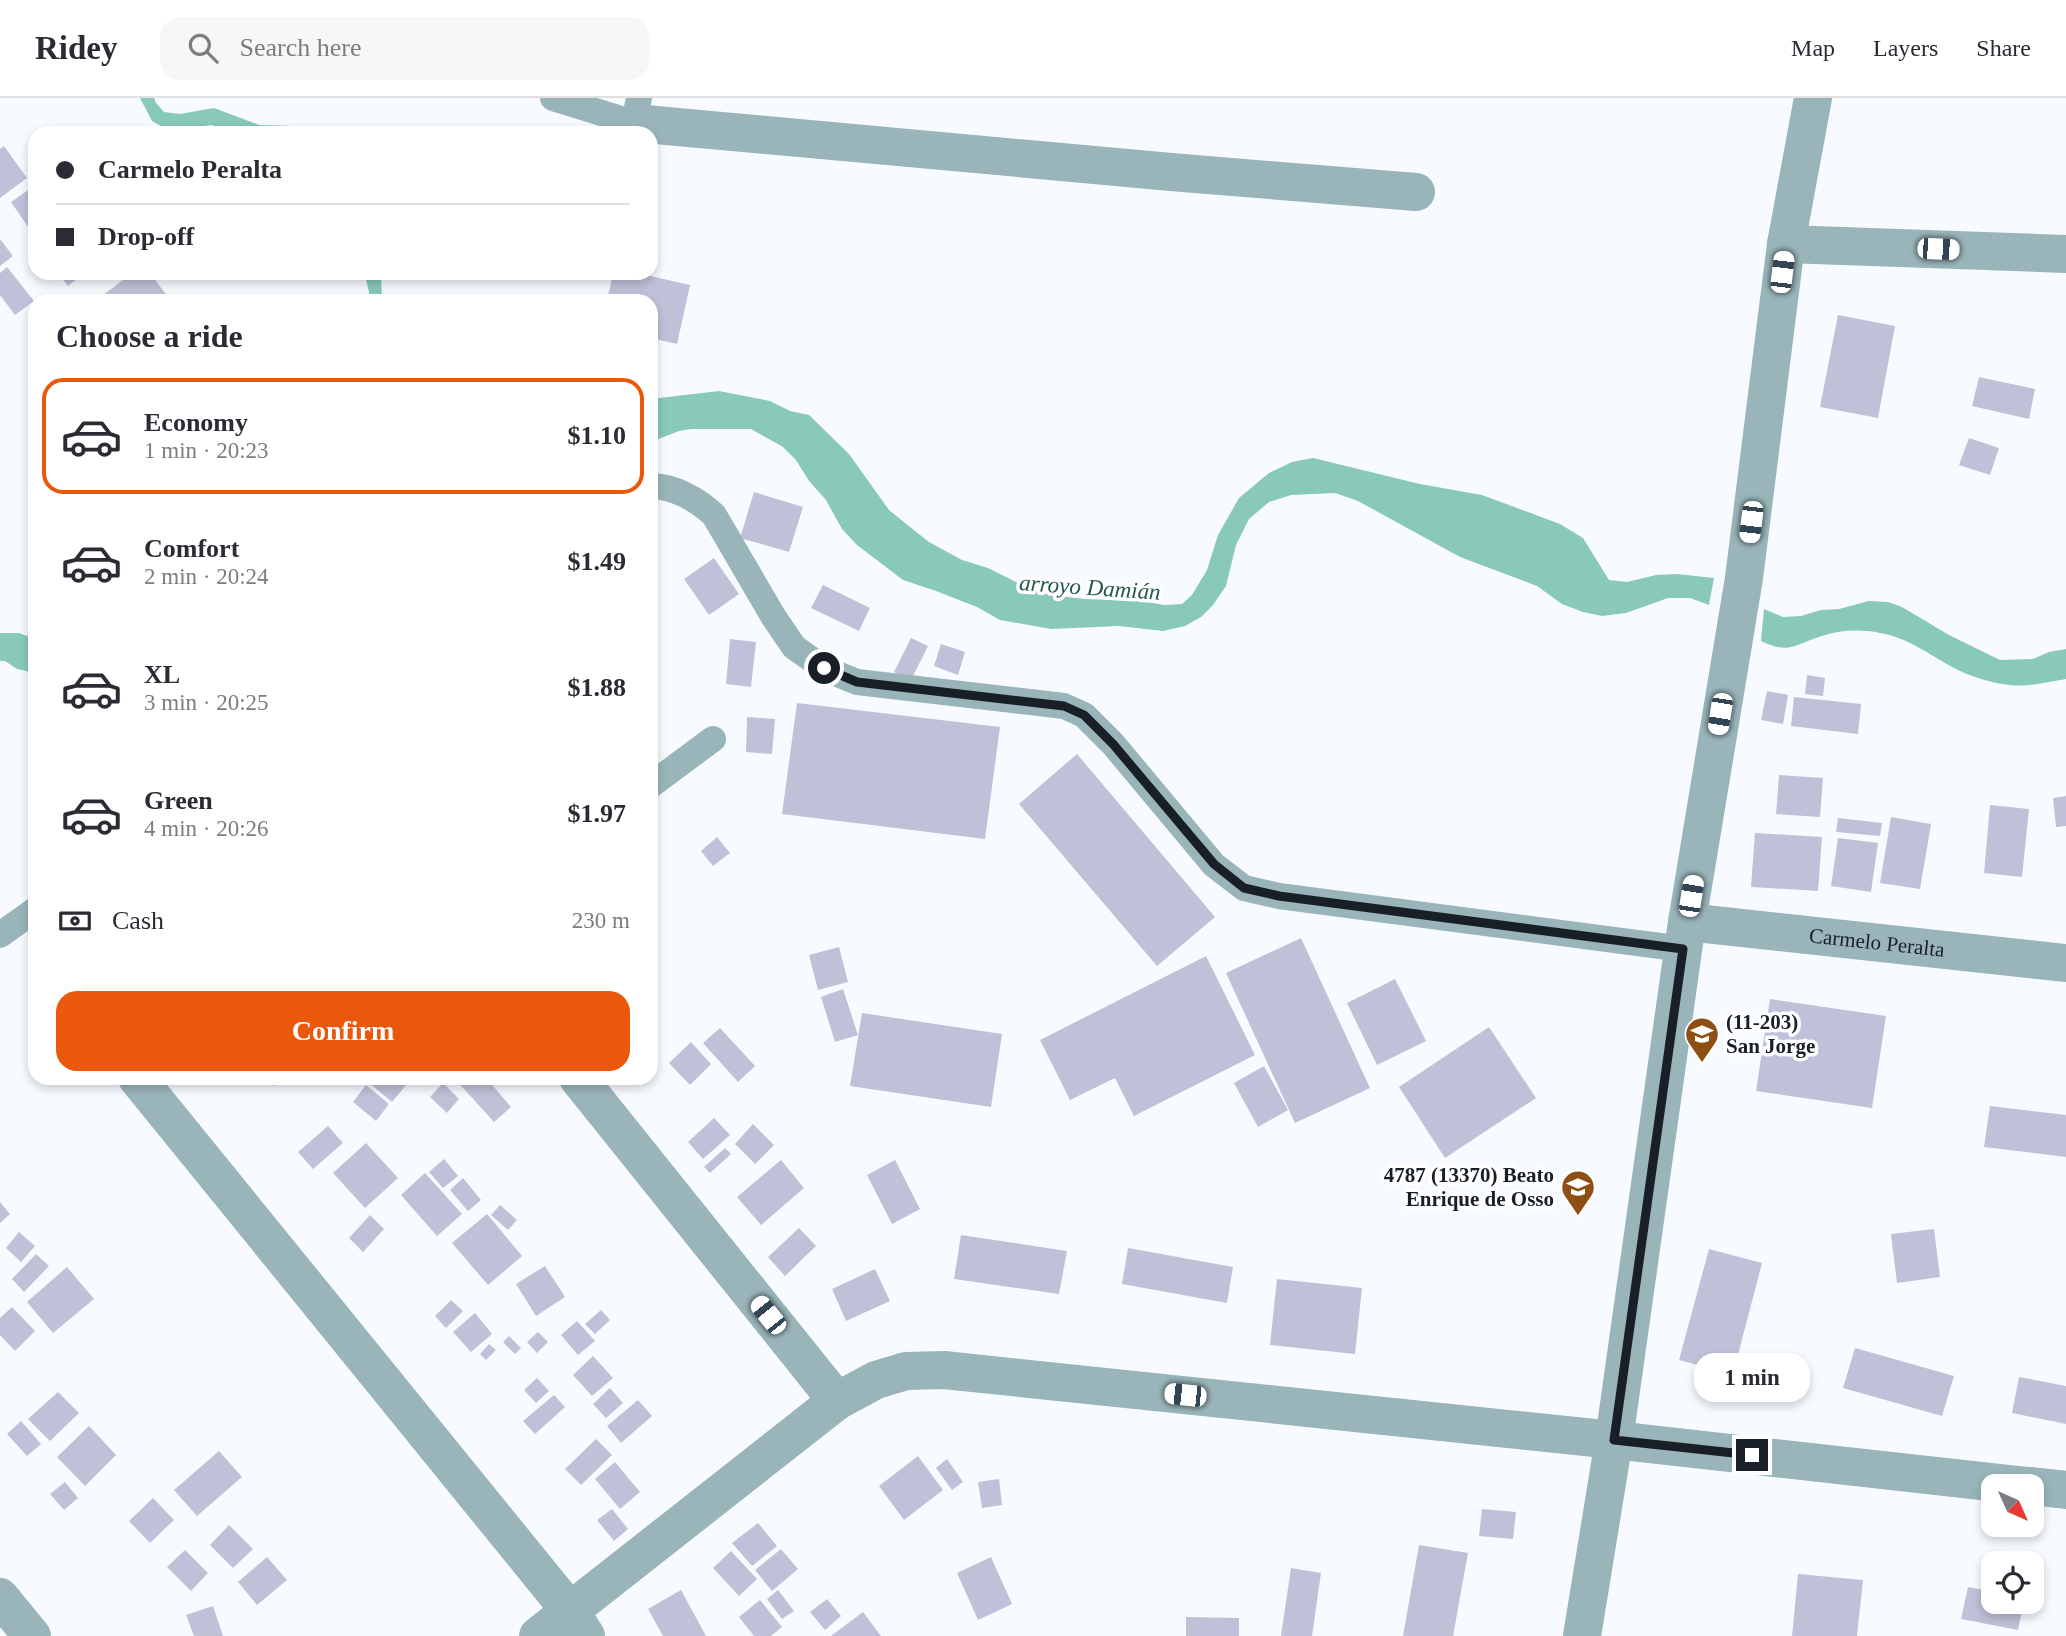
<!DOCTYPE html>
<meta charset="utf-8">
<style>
body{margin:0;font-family:"Times New Roman",serif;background:#f7f7f7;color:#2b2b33;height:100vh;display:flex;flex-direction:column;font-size:26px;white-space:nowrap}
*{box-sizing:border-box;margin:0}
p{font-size:23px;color:#7c7c81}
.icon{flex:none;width:38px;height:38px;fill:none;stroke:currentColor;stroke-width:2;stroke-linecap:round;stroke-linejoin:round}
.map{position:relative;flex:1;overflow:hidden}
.panel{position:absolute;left:28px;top:196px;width:630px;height:791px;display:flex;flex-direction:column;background:#fff;border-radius:21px;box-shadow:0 4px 10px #0003}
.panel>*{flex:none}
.top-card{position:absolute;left:28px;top:28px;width:630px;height:154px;border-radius:21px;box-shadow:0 4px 10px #0003;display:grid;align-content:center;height:154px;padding:0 28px;background:#fff}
.needle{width:46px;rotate:135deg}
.fabs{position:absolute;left:1981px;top:1376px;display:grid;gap:14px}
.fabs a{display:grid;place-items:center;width:63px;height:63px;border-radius:14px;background:#fff;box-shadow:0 4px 10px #0003;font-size:35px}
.end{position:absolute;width:32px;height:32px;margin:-16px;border:9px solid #181f26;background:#fff;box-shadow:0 0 0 4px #fff}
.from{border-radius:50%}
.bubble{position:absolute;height:49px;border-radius:21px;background:#fff;box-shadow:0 4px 10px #0003;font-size:23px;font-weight:700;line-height:49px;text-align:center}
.car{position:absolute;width:21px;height:42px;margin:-21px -10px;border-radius:9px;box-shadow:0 0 5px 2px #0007;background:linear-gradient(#fff 24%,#345 0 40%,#fff 0 76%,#345 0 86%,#fff 0)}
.top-card b{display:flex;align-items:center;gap:24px;height:66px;font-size:26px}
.top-card b+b{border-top:2px solid #e1e1e2}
.top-card i{width:18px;height:18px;background:#2b2b33}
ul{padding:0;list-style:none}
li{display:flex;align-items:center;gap:21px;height:116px;margin:0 14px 10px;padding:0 14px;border:4px solid transparent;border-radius:21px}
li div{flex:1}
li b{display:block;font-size:26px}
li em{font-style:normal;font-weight:700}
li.active{border-color:#ea580c}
li>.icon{width:63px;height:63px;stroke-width:1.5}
h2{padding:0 28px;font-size:32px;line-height:84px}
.pay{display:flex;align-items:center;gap:18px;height:77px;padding:0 28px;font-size:26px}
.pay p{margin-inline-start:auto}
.button{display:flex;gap:14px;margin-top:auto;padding:14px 28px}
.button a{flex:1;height:80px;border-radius:21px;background:#ea580c;color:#fff;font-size:28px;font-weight:700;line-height:80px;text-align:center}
header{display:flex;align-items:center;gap:42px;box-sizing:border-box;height:98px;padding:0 35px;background:#fff;border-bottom:2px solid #e1e1e2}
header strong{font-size:33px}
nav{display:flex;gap:38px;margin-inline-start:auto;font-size:24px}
.search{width:490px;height:63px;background:#f7f7f7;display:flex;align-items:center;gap:18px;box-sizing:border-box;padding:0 24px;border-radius:21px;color:#7c7c81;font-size:26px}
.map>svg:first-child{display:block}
</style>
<header>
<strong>Ridey</strong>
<div class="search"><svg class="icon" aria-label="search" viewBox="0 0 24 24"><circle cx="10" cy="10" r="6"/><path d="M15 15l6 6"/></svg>Search here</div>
<nav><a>Map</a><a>Layers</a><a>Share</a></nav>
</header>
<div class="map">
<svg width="2066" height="1538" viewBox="0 0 2066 1538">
<rect width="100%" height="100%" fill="#f7fbff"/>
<!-- water -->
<path fill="#88c9b9" d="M 140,0 L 154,0 L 156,5 L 164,14 L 180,16 L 214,10 L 259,27 L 296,28 L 327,32 L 333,35 L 237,35 L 211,27 L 186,31 L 166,31 L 152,23 Z
M 369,175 L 381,175 L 382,203 L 369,203 L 369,194 L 366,182 Z
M 719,293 L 770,303 L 790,313 L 809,317 L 849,356 L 889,412 L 910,429 L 929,444 L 962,462 L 988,470 L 1024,488 L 1046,496 L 1084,501 L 1143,503 L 1164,507 L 1182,506 L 1192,497 L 1207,472 L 1218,437 L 1239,400 L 1269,375 L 1292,364 L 1313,360 L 1420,386 L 1482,397 L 1560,426 L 1583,440 L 1609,482 L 1627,484 L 1656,477 L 1677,476 L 1714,480 L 1709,507 L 1690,500 L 1668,500 L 1626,515 L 1602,518 L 1583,514 L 1562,506 L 1537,488 L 1460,459 L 1358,403 L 1335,395 L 1291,397 L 1269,404 L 1249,421 L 1236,447 L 1226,488 L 1213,507 L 1201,519 L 1185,528 L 1163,533 L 1119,528 L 1051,531 L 1000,522 L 977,509 L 936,493 L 903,482 L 857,447 L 842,431 L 826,402 L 809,383 L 796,362 L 783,349 L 751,331 L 691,331 L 679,333 L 651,344 L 651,301 Z
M 1869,503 L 1888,504 L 1902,509 L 1949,537 L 2000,562 L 2033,561 L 2049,554 L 2066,551 L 2066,581 C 2054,583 2041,586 2029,587 C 2006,590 1972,580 1952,569 C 1929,556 1906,539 1880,535 C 1860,531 1841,532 1822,538 C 1795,546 1790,557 1761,543 L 1764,511 L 1783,519 L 1801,518 L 1821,512 L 1839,511 Z
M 0,535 L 19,535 L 35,541 L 35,575 L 17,571 L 5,563 L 0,563 Z"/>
<!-- building -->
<path fill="#bfc1d8" d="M 4,48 L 27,80 L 0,100 L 0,51 Z
M 34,88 L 35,90 L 35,139 L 11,104 Z
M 0,141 L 13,158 L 0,168 Z
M 7,169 L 34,203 L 15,217 L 0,197 L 0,175 Z
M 58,175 L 85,175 L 68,188 Z
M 132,175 L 150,175 L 171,203 L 106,203 L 102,198 Z
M 613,175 L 637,175 L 690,187 L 677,246 L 651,240 L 651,203 L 607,203 Z
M 1838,217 L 1895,228 L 1878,320 L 1820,309 Z
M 1979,279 L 2035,291 L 2029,321 L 1972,308 Z
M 1969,340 L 1999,350 L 1990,377 L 1959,367 Z
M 754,394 L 803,409 L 789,454 L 740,440 Z
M 714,460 L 739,496 L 709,517 L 684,481 Z
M 823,487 L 870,510 L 859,533 L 811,510 Z
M 911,540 L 928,548 L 911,582 L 894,574 Z
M 730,541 L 756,544 L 751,589 L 726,586 Z
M 941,546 L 965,554 L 958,577 L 934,568 Z
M 1807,577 L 1825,580 L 1823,598 L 1805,596 Z
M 1767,593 L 1788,597 L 1783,626 L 1761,622 Z
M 1794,599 L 1861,606 L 1858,636 L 1791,628 Z
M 797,605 L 1000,629 L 985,741 L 782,716 Z
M 747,619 L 775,621 L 772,656 L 746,654 Z
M 1077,656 L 1215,819 L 1157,868 L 1019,706 Z
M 1779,677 L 1823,680 L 1820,719 L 1776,716 Z
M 2066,698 L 2066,728 L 2056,729 L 2053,700 Z
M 1990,707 L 2029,711 L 2022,779 L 1984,775 Z
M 1891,719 L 1931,726 L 1920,791 L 1880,785 Z
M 1838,720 L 1882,725 L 1880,738 L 1836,734 Z
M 1755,735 L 1822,739 L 1818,793 L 1751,789 Z
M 717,739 L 730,755 L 713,768 L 701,753 Z
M 1838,740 L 1878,745 L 1871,794 L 1831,788 Z
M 1301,840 L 1370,990 L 1295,1025 L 1226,875 Z
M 839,849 L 848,884 L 818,892 L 809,857 Z
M 1206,858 L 1255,957 L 1134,1018 L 1115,980 L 1070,1002 L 1040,942 Z
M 1395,881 L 1426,943 L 1377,967 L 1347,905 Z
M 843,891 L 858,937 L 835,944 L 821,899 Z
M 1770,901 L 1886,918 L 1872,1010 L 1756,993 Z
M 862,915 L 1002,936 L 991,1009 L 850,988 Z
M 1489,929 L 1536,1000 L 1445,1060 L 1399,989 Z
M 720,930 L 755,968 L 738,984 L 703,945 Z
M 691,944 L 711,966 L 690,987 L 669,965 Z
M 1264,968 L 1288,1012 L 1258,1029 L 1234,985 Z
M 269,980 L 289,980 L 273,988 Z
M 371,980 L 412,980 L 392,1004 L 368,984 Z
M 457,980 L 486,980 L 511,1009 L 494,1024 L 455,981 Z
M 443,985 L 459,1001 L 447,1015 L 430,999 Z
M 366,987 L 389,1006 L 376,1023 L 353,1004 Z
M 1990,1008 L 2066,1017 L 2066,1059 L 1984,1049 Z
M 714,1020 L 730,1037 L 703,1061 L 688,1044 Z
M 753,1026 L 774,1047 L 755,1066 L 735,1046 Z
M 328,1028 L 343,1045 L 313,1071 L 298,1054 Z
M 366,1045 L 398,1080 L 365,1110 L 333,1075 Z
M 725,1050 L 731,1056 L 710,1075 L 704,1069 Z
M 444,1061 L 458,1078 L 443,1090 L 429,1074 Z
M 781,1062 L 804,1090 L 761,1127 L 737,1099 Z
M 895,1062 L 920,1111 L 892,1126 L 867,1077 Z
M 425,1075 L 462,1116 L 437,1138 L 401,1097 Z
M 463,1080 L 481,1102 L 468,1113 L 450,1092 Z
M 0,1104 L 10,1116 L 0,1125 Z
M 500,1107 L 517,1122 L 508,1132 L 491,1117 Z
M 487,1116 L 522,1158 L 488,1187 L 452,1145 Z
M 370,1117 L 384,1131 L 363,1154 L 349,1140 Z
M 799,1130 L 816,1148 L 785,1178 L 768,1159 Z
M 1934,1131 L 1940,1179 L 1897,1185 L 1891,1136 Z
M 19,1134 L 35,1148 L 21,1164 L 6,1150 Z
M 961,1137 L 1067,1153 L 1059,1196 L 954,1181 Z
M 1128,1150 L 1233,1169 L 1227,1205 L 1122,1186 Z
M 1709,1151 L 1762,1165 L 1733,1276 L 1679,1262 Z
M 36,1156 L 49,1168 L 24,1194 L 12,1181 Z
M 545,1168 L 565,1199 L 536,1218 L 516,1186 Z
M 67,1169 L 94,1201 L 53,1235 L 27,1204 Z
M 875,1171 L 890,1203 L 846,1223 L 832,1191 Z
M 1277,1181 L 1362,1190 L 1355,1256 L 1270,1247 Z
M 451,1202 L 463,1213 L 446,1230 L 435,1218 Z
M 12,1209 L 35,1233 L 15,1253 L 0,1237 L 0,1220 Z
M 601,1212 L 610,1222 L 595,1236 L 585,1226 Z
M 475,1215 L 492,1236 L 471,1254 L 453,1234 Z
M 577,1223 L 595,1243 L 578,1257 L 561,1237 Z
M 538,1234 L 548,1244 L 537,1255 L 527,1244 Z
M 509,1238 L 521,1250 L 515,1256 L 503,1244 Z
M 489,1246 L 496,1252 L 486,1262 L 480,1256 Z
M 1855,1250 L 1954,1278 L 1942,1318 L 1843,1290 Z
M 593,1258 L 613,1280 L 592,1298 L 573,1277 Z
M 1748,1258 L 1792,1263 L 1788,1299 L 1744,1293 Z
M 2019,1279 L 2066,1288 L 2066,1326 L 2012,1315 Z
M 537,1280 L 549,1293 L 536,1305 L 524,1292 Z
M 610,1290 L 623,1305 L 606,1320 L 593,1306 Z
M 58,1294 L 79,1315 L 50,1343 L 28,1321 Z
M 554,1297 L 565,1309 L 535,1336 L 523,1323 Z
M 638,1302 L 652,1318 L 621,1345 L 607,1328 Z
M 21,1323 L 41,1346 L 27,1358 L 7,1336 Z
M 89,1328 L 116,1357 L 85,1388 L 57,1359 Z
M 596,1341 L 612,1357 L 581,1387 L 565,1371 Z
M 219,1353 L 242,1379 L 197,1418 L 174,1392 Z
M 918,1358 L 943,1392 L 904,1422 L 879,1388 Z
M 947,1361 L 963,1384 L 952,1392 L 936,1370 Z
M 615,1364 L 640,1394 L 620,1411 L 595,1381 Z
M 999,1381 L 1002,1407 L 982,1410 L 978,1384 Z
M 65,1384 L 78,1400 L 64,1412 L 50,1396 Z
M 153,1400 L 174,1422 L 150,1445 L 129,1423 Z
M 612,1411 L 628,1431 L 614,1443 L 597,1422 Z
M 1482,1411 L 1516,1414 L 1513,1441 L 1479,1438 Z
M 758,1425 L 777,1448 L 752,1468 L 732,1445 Z
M 229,1427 L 253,1451 L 233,1470 L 210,1447 Z
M 1419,1447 L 1468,1455 L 1453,1538 L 1403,1538 Z
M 781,1451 L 798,1471 L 772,1493 L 755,1472 Z
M 185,1452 L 208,1475 L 191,1493 L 167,1469 Z
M 731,1453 L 757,1481 L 739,1498 L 713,1470 Z
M 267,1459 L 287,1482 L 257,1507 L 238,1484 Z
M 991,1459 L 1012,1506 L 978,1522 L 957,1475 Z
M 1291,1470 L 1321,1475 L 1312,1538 L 1281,1538 Z
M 1798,1476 L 1863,1482 L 1857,1538 L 1792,1538 Z
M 1968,1489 L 1993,1494 L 1993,1503 L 2024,1503 L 2018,1532 L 1961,1521 Z
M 681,1492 L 706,1538 L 663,1538 L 648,1511 Z
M 778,1492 L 794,1513 L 782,1521 L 767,1501 Z
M 827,1501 L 841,1518 L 825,1532 L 810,1514 Z
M 760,1502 L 782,1529 L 771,1538 L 754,1538 L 739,1519 Z
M 213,1508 L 223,1538 L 194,1538 L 186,1517 Z
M 863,1514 L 881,1538 L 831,1538 Z
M 1186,1519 L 1239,1520 L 1239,1538 L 1186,1538 Z"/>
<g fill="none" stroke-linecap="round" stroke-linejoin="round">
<!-- lane -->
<path stroke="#99b5ba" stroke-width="26" d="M 553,0 L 634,25 L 639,0
M 651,388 C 674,388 698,402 714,417 L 773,518 L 794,549 L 825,571 L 857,584 L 1064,608 L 1084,617 L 1113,646 L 1214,767 L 1244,790 L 1279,798 L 1683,851
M 651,687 L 713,641
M 0,837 L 35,812"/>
<!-- street -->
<g stroke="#99b5ba" stroke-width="38">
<path d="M 634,25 L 1171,74 L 1416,94"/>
<path d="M 1786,146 L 2066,156"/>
<path id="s1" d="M 1687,824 L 2066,865"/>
<path d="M 137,980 L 570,1513 L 586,1538"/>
<path d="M 578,980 L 837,1303"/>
<path d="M 2032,1388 L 2066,1392"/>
<path d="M 0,1499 L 32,1538"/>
<path d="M 538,1538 L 837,1303 L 876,1282 L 906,1273 L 944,1272 L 1614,1342 L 2026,1388"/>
<path d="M 1582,1538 L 1614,1342 L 1687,824 L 1744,480 L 1786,146 L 1813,0"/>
</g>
</g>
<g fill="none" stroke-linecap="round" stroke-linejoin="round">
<!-- route -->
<path stroke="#181f26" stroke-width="9" d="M 824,570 L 857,584 L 1064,608 L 1084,617 L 1113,646 L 1214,766 L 1244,790 L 1279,798 L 1683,851 L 1614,1342 L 1752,1357"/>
</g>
<!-- icons -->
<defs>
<g id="school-pin" transform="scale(1.75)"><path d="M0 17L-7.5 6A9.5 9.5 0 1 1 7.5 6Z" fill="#8e4f15" stroke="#fff"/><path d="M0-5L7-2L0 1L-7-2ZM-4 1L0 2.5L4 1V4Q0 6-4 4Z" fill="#fff"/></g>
</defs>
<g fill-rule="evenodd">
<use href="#school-pin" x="1702" y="936"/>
<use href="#school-pin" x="1578" y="1089"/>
</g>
<g text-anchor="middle" stroke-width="7" stroke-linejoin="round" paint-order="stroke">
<!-- street labels -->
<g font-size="21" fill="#181f26" stroke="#fff">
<text dy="7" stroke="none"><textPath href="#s1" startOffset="191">Carmelo Peralta</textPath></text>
</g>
<!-- poi labels -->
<g font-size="21" font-weight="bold" fill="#181f26" stroke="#fff" text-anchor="start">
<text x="1726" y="931">(11-203)<tspan x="1726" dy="24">San Jorge</tspan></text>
<text x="1554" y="1084" text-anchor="end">4787 (13370) Beato<tspan x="1554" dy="24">Enrique de Osso</tspan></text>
</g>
<!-- water labels -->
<g font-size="23" font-style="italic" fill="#23584d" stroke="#fff">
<text transform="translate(1090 489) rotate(4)" y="8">arroyo Damián</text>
</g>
</g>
</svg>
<div class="fabs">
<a><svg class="needle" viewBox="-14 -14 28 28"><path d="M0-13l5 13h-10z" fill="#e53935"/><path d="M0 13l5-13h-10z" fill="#7c7c81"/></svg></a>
<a><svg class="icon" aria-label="locate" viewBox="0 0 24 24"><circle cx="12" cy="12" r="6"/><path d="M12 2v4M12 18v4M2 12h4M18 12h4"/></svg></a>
</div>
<i class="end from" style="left:824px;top:570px"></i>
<i class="end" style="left:1752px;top:1357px"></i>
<div class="bubble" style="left:1694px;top:1255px;width:116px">1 min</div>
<i class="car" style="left:1938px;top:151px;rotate:92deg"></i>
<i class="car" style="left:1782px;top:174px;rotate:7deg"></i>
<i class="car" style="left:1751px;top:424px;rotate:187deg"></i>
<i class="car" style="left:1720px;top:616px;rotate:189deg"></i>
<i class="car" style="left:1691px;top:798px;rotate:9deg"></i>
<i class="car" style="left:768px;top:1217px;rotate:321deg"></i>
<i class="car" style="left:1185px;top:1297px;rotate:276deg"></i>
<div class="top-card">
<b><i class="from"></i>Carmelo Peralta</b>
<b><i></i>Drop-off</b>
</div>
<section class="panel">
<h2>Choose a ride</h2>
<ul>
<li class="active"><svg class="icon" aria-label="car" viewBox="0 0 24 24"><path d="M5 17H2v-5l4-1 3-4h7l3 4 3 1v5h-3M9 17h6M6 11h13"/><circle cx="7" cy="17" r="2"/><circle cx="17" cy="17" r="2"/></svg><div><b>Economy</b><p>1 min · 20:23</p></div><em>$1.10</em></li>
<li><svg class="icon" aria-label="car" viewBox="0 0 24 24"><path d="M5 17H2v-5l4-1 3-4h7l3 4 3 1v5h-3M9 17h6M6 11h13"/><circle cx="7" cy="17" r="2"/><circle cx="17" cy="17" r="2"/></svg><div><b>Comfort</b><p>2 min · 20:24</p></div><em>$1.49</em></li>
<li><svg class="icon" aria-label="car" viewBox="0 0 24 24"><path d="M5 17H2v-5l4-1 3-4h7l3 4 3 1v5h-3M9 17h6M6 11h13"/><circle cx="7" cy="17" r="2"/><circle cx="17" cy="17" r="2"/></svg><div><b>XL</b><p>3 min · 20:25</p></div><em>$1.88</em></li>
<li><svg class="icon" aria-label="car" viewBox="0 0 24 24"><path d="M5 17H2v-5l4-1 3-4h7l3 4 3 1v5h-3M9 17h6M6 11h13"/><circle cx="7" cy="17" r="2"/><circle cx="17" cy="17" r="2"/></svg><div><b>Green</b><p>4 min · 20:26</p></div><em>$1.97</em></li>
</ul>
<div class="pay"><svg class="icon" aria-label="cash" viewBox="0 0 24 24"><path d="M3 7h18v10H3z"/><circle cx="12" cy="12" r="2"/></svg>Cash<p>230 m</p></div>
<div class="button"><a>Confirm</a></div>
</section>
</div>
